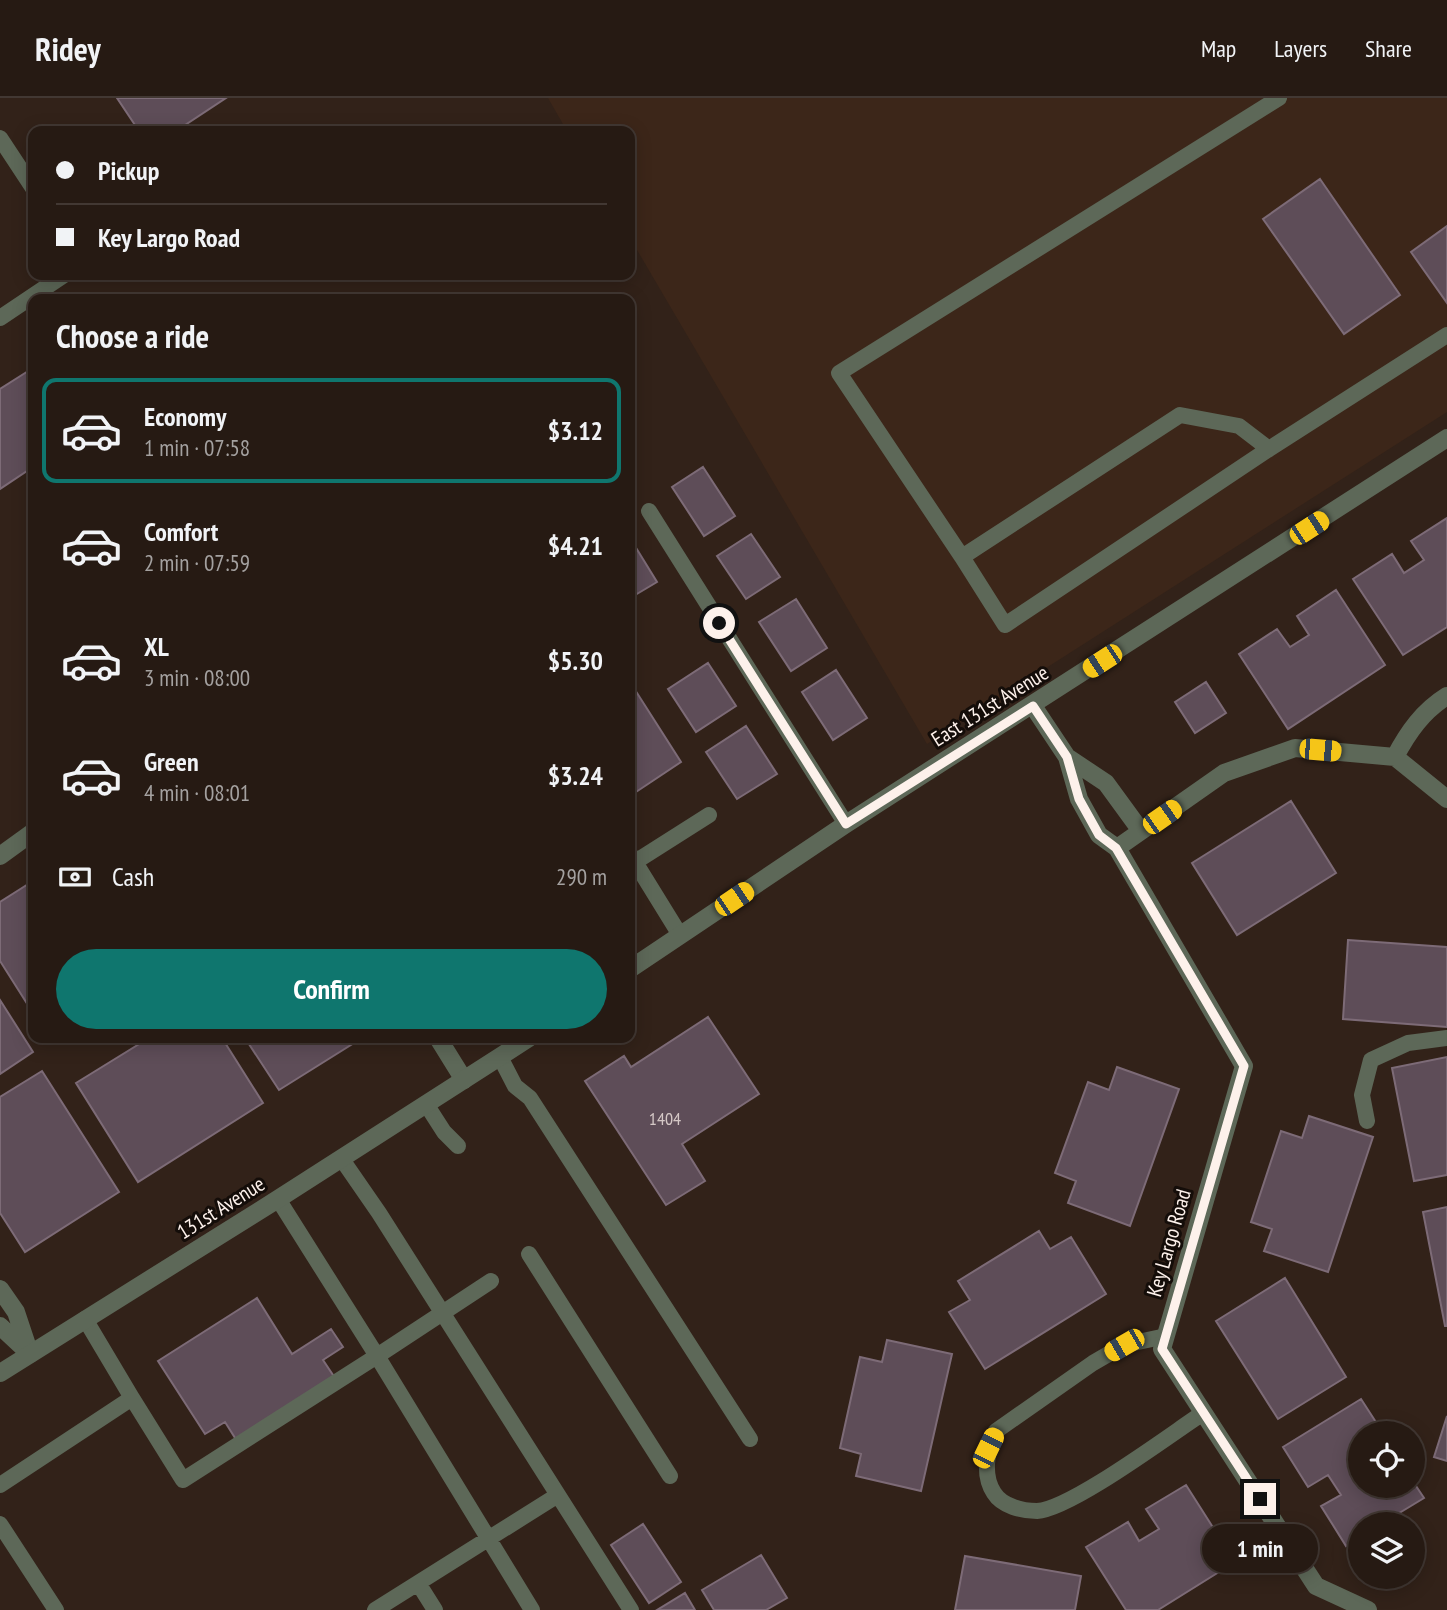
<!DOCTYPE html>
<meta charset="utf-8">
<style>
body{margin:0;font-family:"PT Sans Narrow",sans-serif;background:#2e231c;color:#f1f3f6;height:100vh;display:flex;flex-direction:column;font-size:26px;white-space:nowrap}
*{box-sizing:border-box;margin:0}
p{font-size:23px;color:#a4a1a0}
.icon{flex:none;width:38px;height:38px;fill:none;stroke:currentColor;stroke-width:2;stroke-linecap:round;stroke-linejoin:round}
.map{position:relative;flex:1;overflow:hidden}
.details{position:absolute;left:28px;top:196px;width:607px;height:749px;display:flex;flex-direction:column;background:#261a13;border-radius:14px;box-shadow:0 4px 18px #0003,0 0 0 2px #423833}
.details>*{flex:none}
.banner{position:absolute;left:28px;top:28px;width:607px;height:154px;border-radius:14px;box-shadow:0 4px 18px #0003,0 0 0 2px #423833;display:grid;align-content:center;height:154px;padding:0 28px;background:#261a13}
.fabs{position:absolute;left:1348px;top:1323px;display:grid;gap:14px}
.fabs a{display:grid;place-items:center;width:77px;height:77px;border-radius:50%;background:#261a13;box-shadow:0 4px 18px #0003,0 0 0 2px #423833;font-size:35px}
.end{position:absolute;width:32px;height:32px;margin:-16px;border:9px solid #fdf1eb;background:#111;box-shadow:0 0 0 4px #111}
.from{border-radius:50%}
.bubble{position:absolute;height:49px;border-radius:24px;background:#261a13;box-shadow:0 4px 18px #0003,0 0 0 2px #423833;font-size:23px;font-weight:800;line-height:49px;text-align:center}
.car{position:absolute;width:21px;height:42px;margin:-21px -10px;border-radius:9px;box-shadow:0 0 5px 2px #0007;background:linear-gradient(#f5c518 24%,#345 0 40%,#f5c518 0 76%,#345 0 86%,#f5c518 0)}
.banner b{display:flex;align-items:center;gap:24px;height:66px;font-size:26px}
.banner b+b{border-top:2px solid #423833}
.banner i{width:18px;height:18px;background:#f1f3f6}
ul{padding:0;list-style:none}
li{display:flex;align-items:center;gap:21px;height:105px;margin:0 14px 10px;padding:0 14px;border:4px solid transparent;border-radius:14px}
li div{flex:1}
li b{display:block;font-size:26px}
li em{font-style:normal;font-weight:800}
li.current{border-color:#0f766e}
li>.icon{width:63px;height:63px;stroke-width:1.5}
h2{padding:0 28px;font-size:32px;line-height:84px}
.pay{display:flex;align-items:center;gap:18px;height:77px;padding:0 28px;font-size:26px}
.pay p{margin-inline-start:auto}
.action{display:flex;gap:14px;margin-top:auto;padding:14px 28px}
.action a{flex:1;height:80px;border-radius:42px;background:#0f766e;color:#fff;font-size:28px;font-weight:800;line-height:80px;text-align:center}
header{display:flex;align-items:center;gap:42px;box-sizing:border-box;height:98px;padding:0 35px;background:#261a13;border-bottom:2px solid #423833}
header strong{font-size:33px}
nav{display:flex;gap:38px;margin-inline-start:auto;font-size:24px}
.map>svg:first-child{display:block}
</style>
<header>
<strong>Ridey</strong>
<nav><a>Map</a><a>Layers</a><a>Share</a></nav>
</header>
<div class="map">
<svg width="1447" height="1512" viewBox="0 0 1447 1512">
<rect width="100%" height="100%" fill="#322219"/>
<!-- built -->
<path fill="#3c2619" d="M 548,0 L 1447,0 L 1447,314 L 927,646 L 630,140 L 630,33 L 567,33 Z"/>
<!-- building -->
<path fill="#5e4d58" stroke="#7d6b77" stroke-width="2" d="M 117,0 L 226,0 L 176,33 L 139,33 Z
M 1320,81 L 1400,197 L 1344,236 L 1263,121 Z
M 1447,128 L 1447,205 L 1411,154 Z
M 33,270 L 33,369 L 0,391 L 0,291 Z
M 703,369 L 735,418 L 704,438 L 672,389 Z
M 1447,420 L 1447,529 L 1403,557 L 1353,481 L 1392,456 L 1404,475 L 1424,462 L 1411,443 Z
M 751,436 L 780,479 L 746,501 L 717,458 Z
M 630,440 L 657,484 L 630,500 Z
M 1336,492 L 1385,567 L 1288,631 L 1239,556 L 1277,531 L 1290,549 L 1309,537 L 1297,518 Z
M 796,501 L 827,550 L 791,573 L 759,524 Z
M 708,565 L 736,608 L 696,634 L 668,591 Z
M 836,572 L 867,620 L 833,642 L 802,594 Z
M 630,584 L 681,664 L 630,698 Z
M 1206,584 L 1226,615 L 1195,635 L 1175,604 Z
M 746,628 L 777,676 L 737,701 L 706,654 Z
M 1291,703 L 1336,775 L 1237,837 L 1192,765 Z
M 33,783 L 33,915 L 0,863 L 0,804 Z
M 1348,842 L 1447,849 L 1447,929 L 1343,921 Z
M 0,902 L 33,954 L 0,976 Z
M 708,919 L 759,996 L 682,1046 L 705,1083 L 666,1107 L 585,983 L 624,958 L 631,969 Z
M 149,940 L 222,940 L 263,1005 L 138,1084 L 76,985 Z
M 245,940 L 362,940 L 279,992 Z
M 1447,959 L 1447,1077 L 1414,1083 L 1392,970 Z
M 1117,969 L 1179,991 L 1130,1128 L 1068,1105 L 1076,1083 L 1055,1075 L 1088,984 L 1109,992 Z
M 42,973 L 119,1094 L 25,1154 L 0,1115 L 0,999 Z
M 1309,1018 L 1373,1039 L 1328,1174 L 1264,1153 L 1272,1131 L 1251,1124 L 1281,1033 L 1302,1040 Z
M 1447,1109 L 1447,1228 L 1445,1228 L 1423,1114 Z
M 1039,1133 L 1050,1151 L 1071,1139 L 1106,1196 L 985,1271 L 949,1214 L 970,1202 L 958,1183 Z
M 1285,1180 L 1346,1279 L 1278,1321 L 1216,1223 Z
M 257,1200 L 292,1256 L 331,1231 L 343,1249 L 323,1262 L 335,1280 L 237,1343 L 225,1324 L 205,1336 L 158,1263 Z
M 887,1242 L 952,1256 L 921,1393 L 856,1378 L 861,1356 L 840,1350 L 860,1259 L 882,1264 Z
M 1361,1301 L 1383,1335 L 1360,1335 L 1360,1388 L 1412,1388 L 1412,1382 L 1424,1400 L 1381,1426 L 1360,1426 L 1360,1439 L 1346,1448 L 1321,1408 L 1341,1397 L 1328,1377 L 1308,1389 L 1283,1349 Z
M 1447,1318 L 1447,1363 L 1434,1359 Z
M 1186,1387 L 1235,1464 L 1158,1512 L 1126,1512 L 1086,1449 L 1128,1424 L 1139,1443 L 1159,1431 L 1146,1411 Z
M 643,1426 L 681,1484 L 649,1505 L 611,1447 Z
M 761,1457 L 787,1500 L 766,1512 L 714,1512 L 702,1492 Z
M 965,1458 L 1081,1478 L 1075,1512 L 955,1512 Z
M 685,1495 L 695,1512 L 657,1512 Z"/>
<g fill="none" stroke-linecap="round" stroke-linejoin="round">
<!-- service -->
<path stroke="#5d6858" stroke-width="16" d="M 1279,0 L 839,275 L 962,459 L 1180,317 L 1239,328 L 1269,351 L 1447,237
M 0,40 L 33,90
M 0,220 L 64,177
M 649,413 L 846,726
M 962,459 L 1005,527 L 1269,351
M 630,756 L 680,837
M 635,764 L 709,717
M 500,959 L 515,988 L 530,1000 L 750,1341
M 426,1006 L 444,1034 L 458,1048
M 1367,1023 L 1362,997 L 1371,962 L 1408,945 L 1447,940
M 341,1060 L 379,1115 L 631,1512
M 529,1156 L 670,1378
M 491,1183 L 377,1258 L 532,1512
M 85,1221 L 132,1300
M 1166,1238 L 1124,1247 L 1093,1265 L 996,1333 C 987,1352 982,1377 994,1395 C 1002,1408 1022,1413 1037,1413 C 1071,1411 1171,1336 1203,1315
M 0,1387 L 132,1300 L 183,1382 L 377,1258 L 278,1101
M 0,1426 L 56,1512
M 418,1485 L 558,1397
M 375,1512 L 418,1485 L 435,1512"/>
<!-- minor -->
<path stroke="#5d6858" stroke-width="18" d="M 1033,608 L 1067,659 L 1079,701 L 1099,737 L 1117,750 L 1244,968 L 1162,1251 L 1316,1488 L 1368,1512
M 1067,659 L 1106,685 L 1141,733
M 1395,659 C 1408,634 1423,613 1447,598
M 1117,750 L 1224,675 L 1295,650 L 1395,659 L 1447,701
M 0,758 L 33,734
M 438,940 L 464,982
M 0,1191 L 16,1214 L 30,1256 L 0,1228"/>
<!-- tertiary -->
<path stroke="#5d6858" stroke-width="18" d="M 630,871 L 846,726 L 1447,340
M 0,1275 L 278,1101 L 529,940"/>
</g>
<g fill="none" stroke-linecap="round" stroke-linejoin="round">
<!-- route -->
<path stroke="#fdf1eb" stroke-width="9" d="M 719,525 L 846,726 L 1033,608 L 1067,659 L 1079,701 L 1099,737 L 1116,750 L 1244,968 L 1162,1251 L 1260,1401"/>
</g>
<g text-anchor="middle" stroke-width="6" stroke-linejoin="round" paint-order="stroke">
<!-- number labels -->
<g font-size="18" fill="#d5c8c6">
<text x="665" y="1027">1404</text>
</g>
<!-- street labels -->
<g font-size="21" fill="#fdf1eb" stroke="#140d09">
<text transform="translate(990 608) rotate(-32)" y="7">East 131st Avenue</text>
<text transform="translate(221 1110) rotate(-32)" y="7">131st Avenue</text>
<text transform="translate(1169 1145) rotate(-74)" y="7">Key Largo Road</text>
</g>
</g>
</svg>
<div class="fabs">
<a><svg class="icon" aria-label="locate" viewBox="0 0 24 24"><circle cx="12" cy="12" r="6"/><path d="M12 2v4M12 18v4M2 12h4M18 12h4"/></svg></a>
<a><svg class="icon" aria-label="layers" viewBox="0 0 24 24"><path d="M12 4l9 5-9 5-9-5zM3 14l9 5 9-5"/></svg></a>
</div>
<i class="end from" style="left:719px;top:525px"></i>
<i class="end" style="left:1260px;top:1401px"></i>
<div class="bubble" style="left:1202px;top:1426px;width:116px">1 min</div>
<i class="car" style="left:1309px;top:430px;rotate:57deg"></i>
<i class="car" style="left:1102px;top:563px;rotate:237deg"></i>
<i class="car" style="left:1320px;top:652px;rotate:95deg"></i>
<i class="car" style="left:1162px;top:719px;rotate:55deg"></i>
<i class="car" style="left:734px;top:801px;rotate:56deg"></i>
<i class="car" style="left:1124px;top:1247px;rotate:240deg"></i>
<i class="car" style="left:988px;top:1350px;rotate:26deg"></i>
<div class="banner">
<b><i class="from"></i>Pickup</b>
<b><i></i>Key Largo Road</b>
</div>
<section class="details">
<h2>Choose a ride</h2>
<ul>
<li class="current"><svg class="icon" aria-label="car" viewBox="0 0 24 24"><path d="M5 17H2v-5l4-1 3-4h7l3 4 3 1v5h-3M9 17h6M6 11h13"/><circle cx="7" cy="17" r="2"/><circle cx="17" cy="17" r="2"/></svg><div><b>Economy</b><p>1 min · 07:58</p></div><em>$3.12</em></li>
<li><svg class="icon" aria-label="car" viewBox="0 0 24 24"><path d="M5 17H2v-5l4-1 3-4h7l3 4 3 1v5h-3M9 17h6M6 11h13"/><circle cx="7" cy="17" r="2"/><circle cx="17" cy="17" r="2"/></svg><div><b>Comfort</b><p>2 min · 07:59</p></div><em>$4.21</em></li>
<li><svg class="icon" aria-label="car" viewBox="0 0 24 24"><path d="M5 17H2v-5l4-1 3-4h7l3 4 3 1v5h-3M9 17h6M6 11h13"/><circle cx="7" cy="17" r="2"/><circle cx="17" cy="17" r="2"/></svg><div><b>XL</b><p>3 min · 08:00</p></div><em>$5.30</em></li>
<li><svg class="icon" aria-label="car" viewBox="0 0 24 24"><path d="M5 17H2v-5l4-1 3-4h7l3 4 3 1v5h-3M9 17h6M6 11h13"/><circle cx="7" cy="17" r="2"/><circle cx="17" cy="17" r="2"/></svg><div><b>Green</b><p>4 min · 08:01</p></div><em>$3.24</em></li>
</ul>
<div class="pay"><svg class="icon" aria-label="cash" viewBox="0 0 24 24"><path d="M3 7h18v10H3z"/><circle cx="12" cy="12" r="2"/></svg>Cash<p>290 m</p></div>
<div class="action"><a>Confirm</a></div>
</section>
</div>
